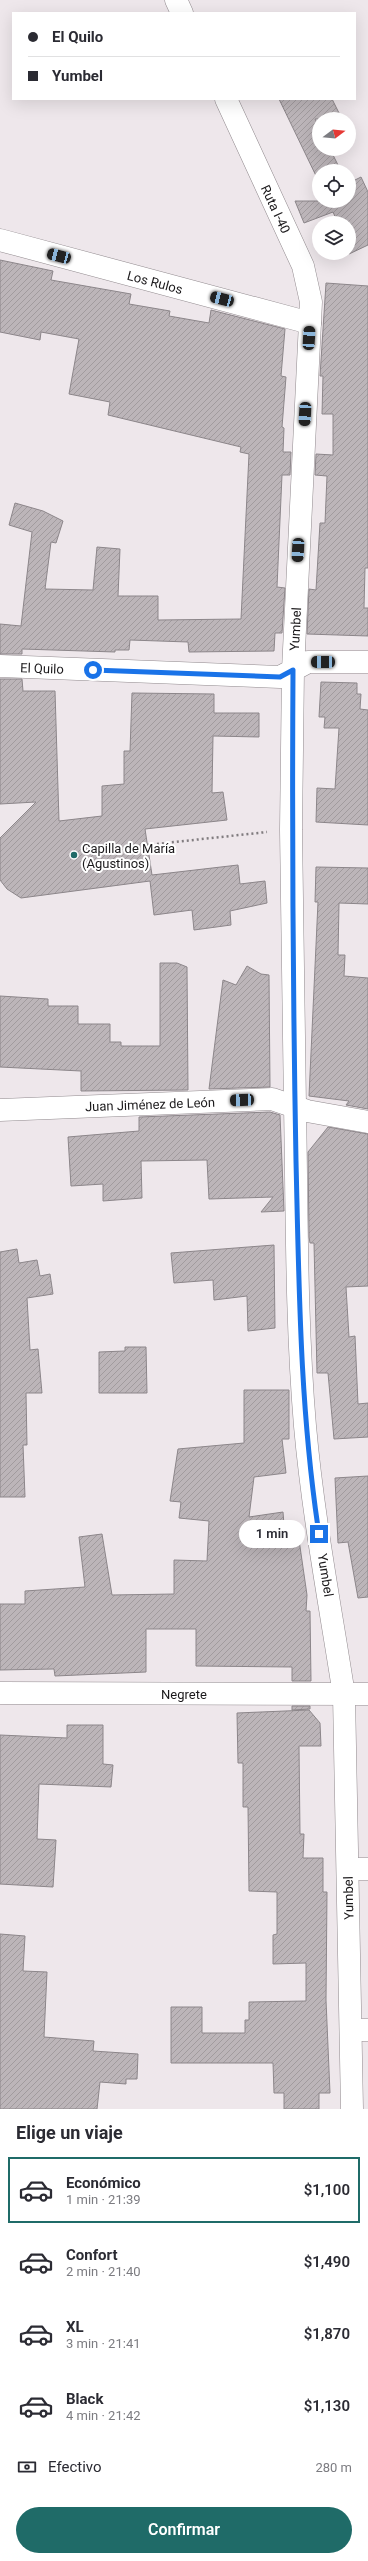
<!DOCTYPE html>
<html lang="es">
<meta charset="utf-8">
<style>
body{margin:0;font-family:Roboto,sans-serif;background:#f2f2f3;color:#2b2b33;height:100vh;display:flex;flex-direction:column;font-size:15px;white-space:nowrap}
*{box-sizing:border-box;margin:0}
p{font-size:13px;color:#7c7c81}
.icon{flex:none;width:22px;height:22px;fill:none;stroke:currentColor;stroke-width:2;stroke-linecap:round;stroke-linejoin:round}
.map{position:relative;height:2109px;overflow:hidden}
.details{display:flex;flex-direction:column;background:#fff;flex:1}
.details>*{flex:none}
.banner{position:absolute;left:12px;top:12px;width:344px;height:88px;border-radius:0px;box-shadow:0 4px 16px #0002;display:grid;align-content:center;height:88px;padding:0 16px;background:#fff}
.needle{width:26px;rotate:74deg}
.controls{position:absolute;left:312px;top:112px;display:grid;gap:8px}
.controls a{display:grid;place-items:center;width:44px;height:44px;border-radius:50%;background:#fff;box-shadow:0 4px 16px #0002;font-size:20px}
.end{position:absolute;width:18px;height:18px;margin:-9px;border:5px solid #1a73e8;background:#fff;box-shadow:0 0 0 2px #fff}
.from{border-radius:50%}
.bubble{position:absolute;height:28px;border-radius:14px;background:#fff;box-shadow:0 4px 16px #0002;font-size:13px;font-weight:600;line-height:28px;text-align:center}
.car{position:absolute;width:12px;height:24px;margin:-12px -6px;border-radius:5px;box-shadow:0 0 3px 1px #0007;background:linear-gradient(#222 24%,#8ab4d8 0 40%,#222 0 76%,#8ab4d8 0 86%,#222 0)}
.banner b{display:flex;align-items:center;gap:14px;height:38px;font-size:15px}
.banner b+b{border-top:1px solid #e1e1e2}
.banner i{width:10px;height:10px;background:#2b2b33}
ul{padding:0;list-style:none}
li{display:flex;align-items:center;gap:12px;height:66px;margin:0 8px 6px;padding:0 8px;border:2px solid transparent;border-radius:0px}
li div{flex:1}
li b{display:block;font-size:15px}
li em{font-style:normal;font-weight:600}
li.on{border-color:#1f6b68}
li>.icon{width:36px;height:36px;stroke-width:1.5}
h2{padding:0 16px;font-size:18px;line-height:48px}
.pay{display:flex;align-items:center;gap:10px;height:44px;padding:0 16px;font-size:15px}
.pay p{margin-inline-start:auto}
.primary-button{display:flex;gap:8px;margin-top:auto;padding:8px 16px}
.primary-button a{flex:1;height:46px;border-radius:24px;background:#1f6b68;color:#fff;font-size:16px;font-weight:600;line-height:46px;text-align:center}
.map>svg:first-child{display:block}
</style>
<div class="map">
<svg width="368" height="2109" viewBox="0 0 368 2109">
<defs>
<pattern id="building-hatch" width="6" height="6" patternUnits="userSpaceOnUse"><rect width="6" height="6" fill="#bcb5b9"/><path d="M-1 1l2-2M0 6l6-6M5 7l2-2" fill="none" stroke="#a19b9e"/></pattern>
</defs>
<rect width="100%" height="100%" fill="#eee7eb"/>
<!-- building -->
<path fill="url(#building-hatch)" stroke="#8c868a" d="M 279,99 L 332,99 L 342,119 L 315,119 L 319,127 L 319,149 L 330,149 L 341,171 L 319,171 L 319,182 Z
M 361,177 L 368,192 L 368,245 L 349,254 L 349,223 L 338,223 L 333,212 L 304,223 L 295,201 L 349,201 L 349,183 Z
M 0,260 L 53,271 L 51,280 L 131,294 L 129,304 L 170,311 L 169,316 L 209,323 L 211,310 L 285,329 L 281,376 L 286,377 L 282,427 L 284,428 L 283,452 L 291,452 L 290,475 L 282,475 L 277,587 L 285,588 L 282,633 L 275,633 L 274,651 L 189,652 L 188,642 L 130,640 L 129,650 L 115,650 L 115,652 L 22,649 L 22,654 L 0,654 L 0,624 L 21,626 L 32,532 L 9,525 L 15,503 L 43,511 L 63,521 L 56,543 L 51,542 L 45,589 L 93,590 L 97,547 L 120,549 L 118,596 L 158,596 L 158,620 L 241,619 L 249,454 L 240,452 L 241,447 L 108,415 L 110,402 L 69,394 L 79,339 L 41,332 L 40,340 L 0,332 Z
M 326,283 L 368,286 L 368,568 L 365,568 L 364,608 L 368,608 L 368,636 L 307,634 L 309,589 L 316,590 L 320,523 L 325,523 L 327,476 L 315,475 L 316,454 L 333,455 L 333,414 L 322,414 L 323,376 L 320,376 Z
M 0,679 L 22,679 L 23,691 L 55,691 L 59,821 L 102,816 L 102,786 L 124,784 L 124,751 L 130,751 L 132,693 L 214,694 L 214,713 L 259,713 L 259,737 L 213,736 L 212,793 L 223,792 L 227,820 L 145,829 L 152,875 L 238,865 L 240,884 L 265,881 L 267,903 L 230,911 L 231,925 L 194,930 L 192,910 L 154,915 L 150,881 L 21,898 L 7,889 L 0,880 L 0,838 L 36,802 L 0,804 Z
M 321,682 L 357,683 L 357,694 L 361,694 L 360,709 L 368,710 L 368,825 L 316,822 L 317,788 L 335,789 L 339,728 L 324,728 L 325,717 L 319,717 Z
M 316,867 L 368,868 L 368,904 L 339,903 L 338,955 L 345,955 L 344,976 L 368,978 L 368,1109 L 346,1105 L 349,1101 L 309,1096 L 318,902 L 315,902 Z
M 160,963 L 177,963 L 187,967 L 188,1090 L 81,1091 L 81,1071 L 0,1067 L 0,996 L 48,999 L 48,1006 L 78,1006 L 78,1024 L 110,1024 L 110,1042 L 121,1042 L 121,1046 L 160,1046 Z
M 247,966 L 261,974 L 269,975 L 270,1087 L 209,1089 L 223,980 L 236,985 Z
M 270,1112 L 280,1115 L 284,1211 L 261,1212 L 273,1197 L 209,1199 L 207,1160 L 141,1161 L 142,1198 L 103,1201 L 103,1184 L 71,1186 L 68,1137 L 139,1131 L 139,1117 Z
M 328,1127 L 368,1134 L 368,1286 L 346,1287 L 349,1337 L 355,1336 L 358,1404 L 368,1403 L 368,1437 L 334,1439 L 328,1373 L 317,1373 L 314,1243 L 310,1243 L 309,1237 L 308,1152 Z
M 274,1245 L 275,1328 L 248,1331 L 247,1296 L 214,1300 L 213,1280 L 174,1283 L 171,1253 Z
M 17,1249 L 19,1263 L 37,1260 L 40,1276 L 50,1274 L 53,1294 L 27,1298 L 30,1350 L 38,1349 L 42,1393 L 26,1393 L 27,1445 L 23,1445 L 25,1497 L 0,1497 L 0,1252 Z
M 125,1347 L 146,1347 L 147,1393 L 99,1393 L 99,1352 L 125,1351 Z
M 244,1390 L 289,1390 L 289,1439 L 282,1439 L 286,1473 L 254,1477 L 249,1517 L 283,1512 L 284,1525 L 297,1526 L 307,1595 L 306,1611 L 310,1611 L 311,1681 L 292,1681 L 292,1667 L 196,1666 L 196,1629 L 146,1629 L 146,1672 L 55,1676 L 54,1669 L 0,1670 L 0,1604 L 25,1604 L 25,1591 L 85,1587 L 79,1537 L 102,1534 L 112,1595 L 174,1594 L 174,1560 L 207,1561 L 209,1521 L 179,1518 L 181,1502 L 170,1501 L 178,1449 L 244,1443 Z
M 368,1476 L 368,1597 L 358,1598 L 348,1542 L 338,1543 L 335,1478 Z
M 292,1706 L 310,1706 L 310,1709 L 292,1710 Z
M 309,1710 L 320,1723 L 321,1746 L 299,1746 L 300,1834 L 304,1834 L 303,1858 L 323,1858 L 323,1892 L 327,1892 L 326,2000 L 330,2093 L 319,2093 L 319,2109 L 284,2109 L 284,2093 L 274,2093 L 273,2063 L 171,2063 L 171,2007 L 202,2007 L 202,2033 L 245,2033 L 245,2020 L 249,2020 L 249,2002 L 306,2001 L 306,1963 L 273,1964 L 273,1935 L 277,1934 L 277,1892 L 249,1891 L 248,1807 L 243,1807 L 243,1763 L 238,1763 L 237,1713 Z
M 67,1725 L 103,1725 L 103,1764 L 113,1765 L 111,1787 L 39,1784 L 37,1839 L 56,1840 L 53,1887 L 0,1884 L 0,1735 L 67,1738 Z
M 0,1934 L 25,1936 L 23,1971 L 47,1972 L 44,2037 L 94,2041 L 93,2051 L 138,2054 L 137,2079 L 126,2079 L 126,2084 L 100,2082 L 97,2109 L 0,2109 Z"/>
<g fill="none" stroke-linecap="round" stroke-linejoin="round">
<!-- minor casing -->
<g stroke="#918a8e" stroke-width="23">
<path id="minor" d="M 0,240 L 310,323
M 348,1869 L 368,1869
M 351,2030 L 368,2030"/>
</g>
<!-- tertiary casing -->
<g stroke="#918a8e" stroke-width="23">
<path id="tertiary" d="M 176,0 L 182,13
M 226,99 L 303,266 L 311,302 L 293,670 L 291,830 L 295,1106
M 0,666 L 280,677 L 308,662 L 368,662
M 344,1695 L 352,2109"/>
</g>
<!-- secondary casing -->
<g stroke="#918a8e" stroke-width="23">
<path id="secondary" d="M 295,1106 C 297,1213 296,1320 305,1426 C 313,1516 330,1605 344,1695
M 0,1110 L 272,1099 L 307,1111 L 368,1122
M 0,1693 L 368,1694"/>
</g>
<!-- path -->
<path stroke="#807c7f" stroke-width="2.5" stroke-dasharray="2 3" stroke-linecap="butt" d="M 147,845 L 267,832"/>
<!-- minor -->
<use href="#minor" stroke="#fff" stroke-width="22"/>
<!-- tertiary -->
<use href="#tertiary" stroke="#fff" stroke-width="22"/>
<!-- secondary -->
<use href="#secondary" stroke="#fff" stroke-width="22"/>
</g>
<g fill="none" stroke-linecap="round" stroke-linejoin="round">
<!-- route -->
<path stroke="#1a73e8" stroke-width="5" d="M 93,670 L 280,677 L 293,670 C 292,834 293,997 296,1161 C 299,1286 300,1410 319,1534"/>
</g>
<!-- markers -->
<circle fill="#1f6b68" stroke="#fff" stroke-width="1.5" cx="74" cy="855" r="4"/>
<g text-anchor="middle" stroke-width="4" stroke-linejoin="round" paint-order="stroke">
<!-- street labels -->
<g font-size="13" fill="#1b191b" stroke="#fff">
<text transform="translate(276 209) rotate(65)" y="5">Ruta I-40</text>
<text transform="translate(155 282) rotate(15)" y="5">Los Rulos</text>
<text transform="translate(295 629) rotate(-87)" y="5">Yumbel</text>
<text transform="translate(42 668) rotate(2)" y="5">El Quilo</text>
<text transform="translate(150 1104) rotate(-2)" y="5">Juan Jiménez de León</text>
<text transform="translate(326 1575) rotate(81)" y="5">Yumbel</text>
<text x="184" y="1699">Negrete</text>
<text transform="translate(348 1898) rotate(-91)" y="5">Yumbel</text>
</g>
<!-- poi labels -->
<g font-size="13" fill="#1b191b" stroke="#fff" text-anchor="start">
<text x="82" y="853">Capilla de María<tspan x="82" dy="15">(Agustinos)</tspan></text>
</g>
</g>
</svg>
<div class="controls">
<a><svg class="needle" viewBox="-14 -14 28 28"><path d="M0-13l5 13h-10z" fill="#e53935"/><path d="M0 13l5-13h-10z" fill="#7c7c81"/></svg></a>
<a><svg class="icon" aria-label="locate" viewBox="0 0 24 24"><circle cx="12" cy="12" r="6"/><path d="M12 2v4M12 18v4M2 12h4M18 12h4"/></svg></a>
<a><svg class="icon" aria-label="layers" viewBox="0 0 24 24"><path d="M12 4l9 5-9 5-9-5zM3 14l9 5 9-5"/></svg></a>
</div>
<i class="end from" style="left:93px;top:670px"></i>
<i class="end" style="left:319px;top:1534px"></i>
<div class="bubble" style="left:239px;top:1520px;width:66px">1 min</div>
<i class="car" style="left:59px;top:256px;rotate:285deg"></i>
<i class="car" style="left:222px;top:299px;rotate:285deg"></i>
<i class="car" style="left:309px;top:338px;rotate:3deg"></i>
<i class="car" style="left:305px;top:414px;rotate:183deg"></i>
<i class="car" style="left:298px;top:550px;rotate:183deg"></i>
<i class="car" style="left:323px;top:662px;rotate:270deg"></i>
<i class="car" style="left:242px;top:1100px;rotate:268deg"></i>
<div class="banner">
<b><i class="from"></i>El Quilo</b>
<b><i></i>Yumbel</b>
</div>
</div>
<section class="details">
<h2>Elige un viaje</h2>
<ul>
<li class="on"><svg class="icon" aria-label="car" viewBox="0 0 24 24"><path d="M5 17H2v-5l4-1 3-4h7l3 4 3 1v5h-3M9 17h6M6 11h13"/><circle cx="7" cy="17" r="2"/><circle cx="17" cy="17" r="2"/></svg><div><b>Económico</b><p>1 min · 21:39</p></div><em>$1,100</em></li>
<li><svg class="icon" aria-label="car" viewBox="0 0 24 24"><path d="M5 17H2v-5l4-1 3-4h7l3 4 3 1v5h-3M9 17h6M6 11h13"/><circle cx="7" cy="17" r="2"/><circle cx="17" cy="17" r="2"/></svg><div><b>Confort</b><p>2 min · 21:40</p></div><em>$1,490</em></li>
<li><svg class="icon" aria-label="car" viewBox="0 0 24 24"><path d="M5 17H2v-5l4-1 3-4h7l3 4 3 1v5h-3M9 17h6M6 11h13"/><circle cx="7" cy="17" r="2"/><circle cx="17" cy="17" r="2"/></svg><div><b>XL</b><p>3 min · 21:41</p></div><em>$1,870</em></li>
<li><svg class="icon" aria-label="car" viewBox="0 0 24 24"><path d="M5 17H2v-5l4-1 3-4h7l3 4 3 1v5h-3M9 17h6M6 11h13"/><circle cx="7" cy="17" r="2"/><circle cx="17" cy="17" r="2"/></svg><div><b>Black</b><p>4 min · 21:42</p></div><em>$1,130</em></li>
</ul>
<div class="pay"><svg class="icon" aria-label="cash" viewBox="0 0 24 24"><path d="M3 7h18v10H3z"/><circle cx="12" cy="12" r="2"/></svg>Efectivo<p>280 m</p></div>
<div class="primary-button"><a>Confirmar</a></div>
</section>
